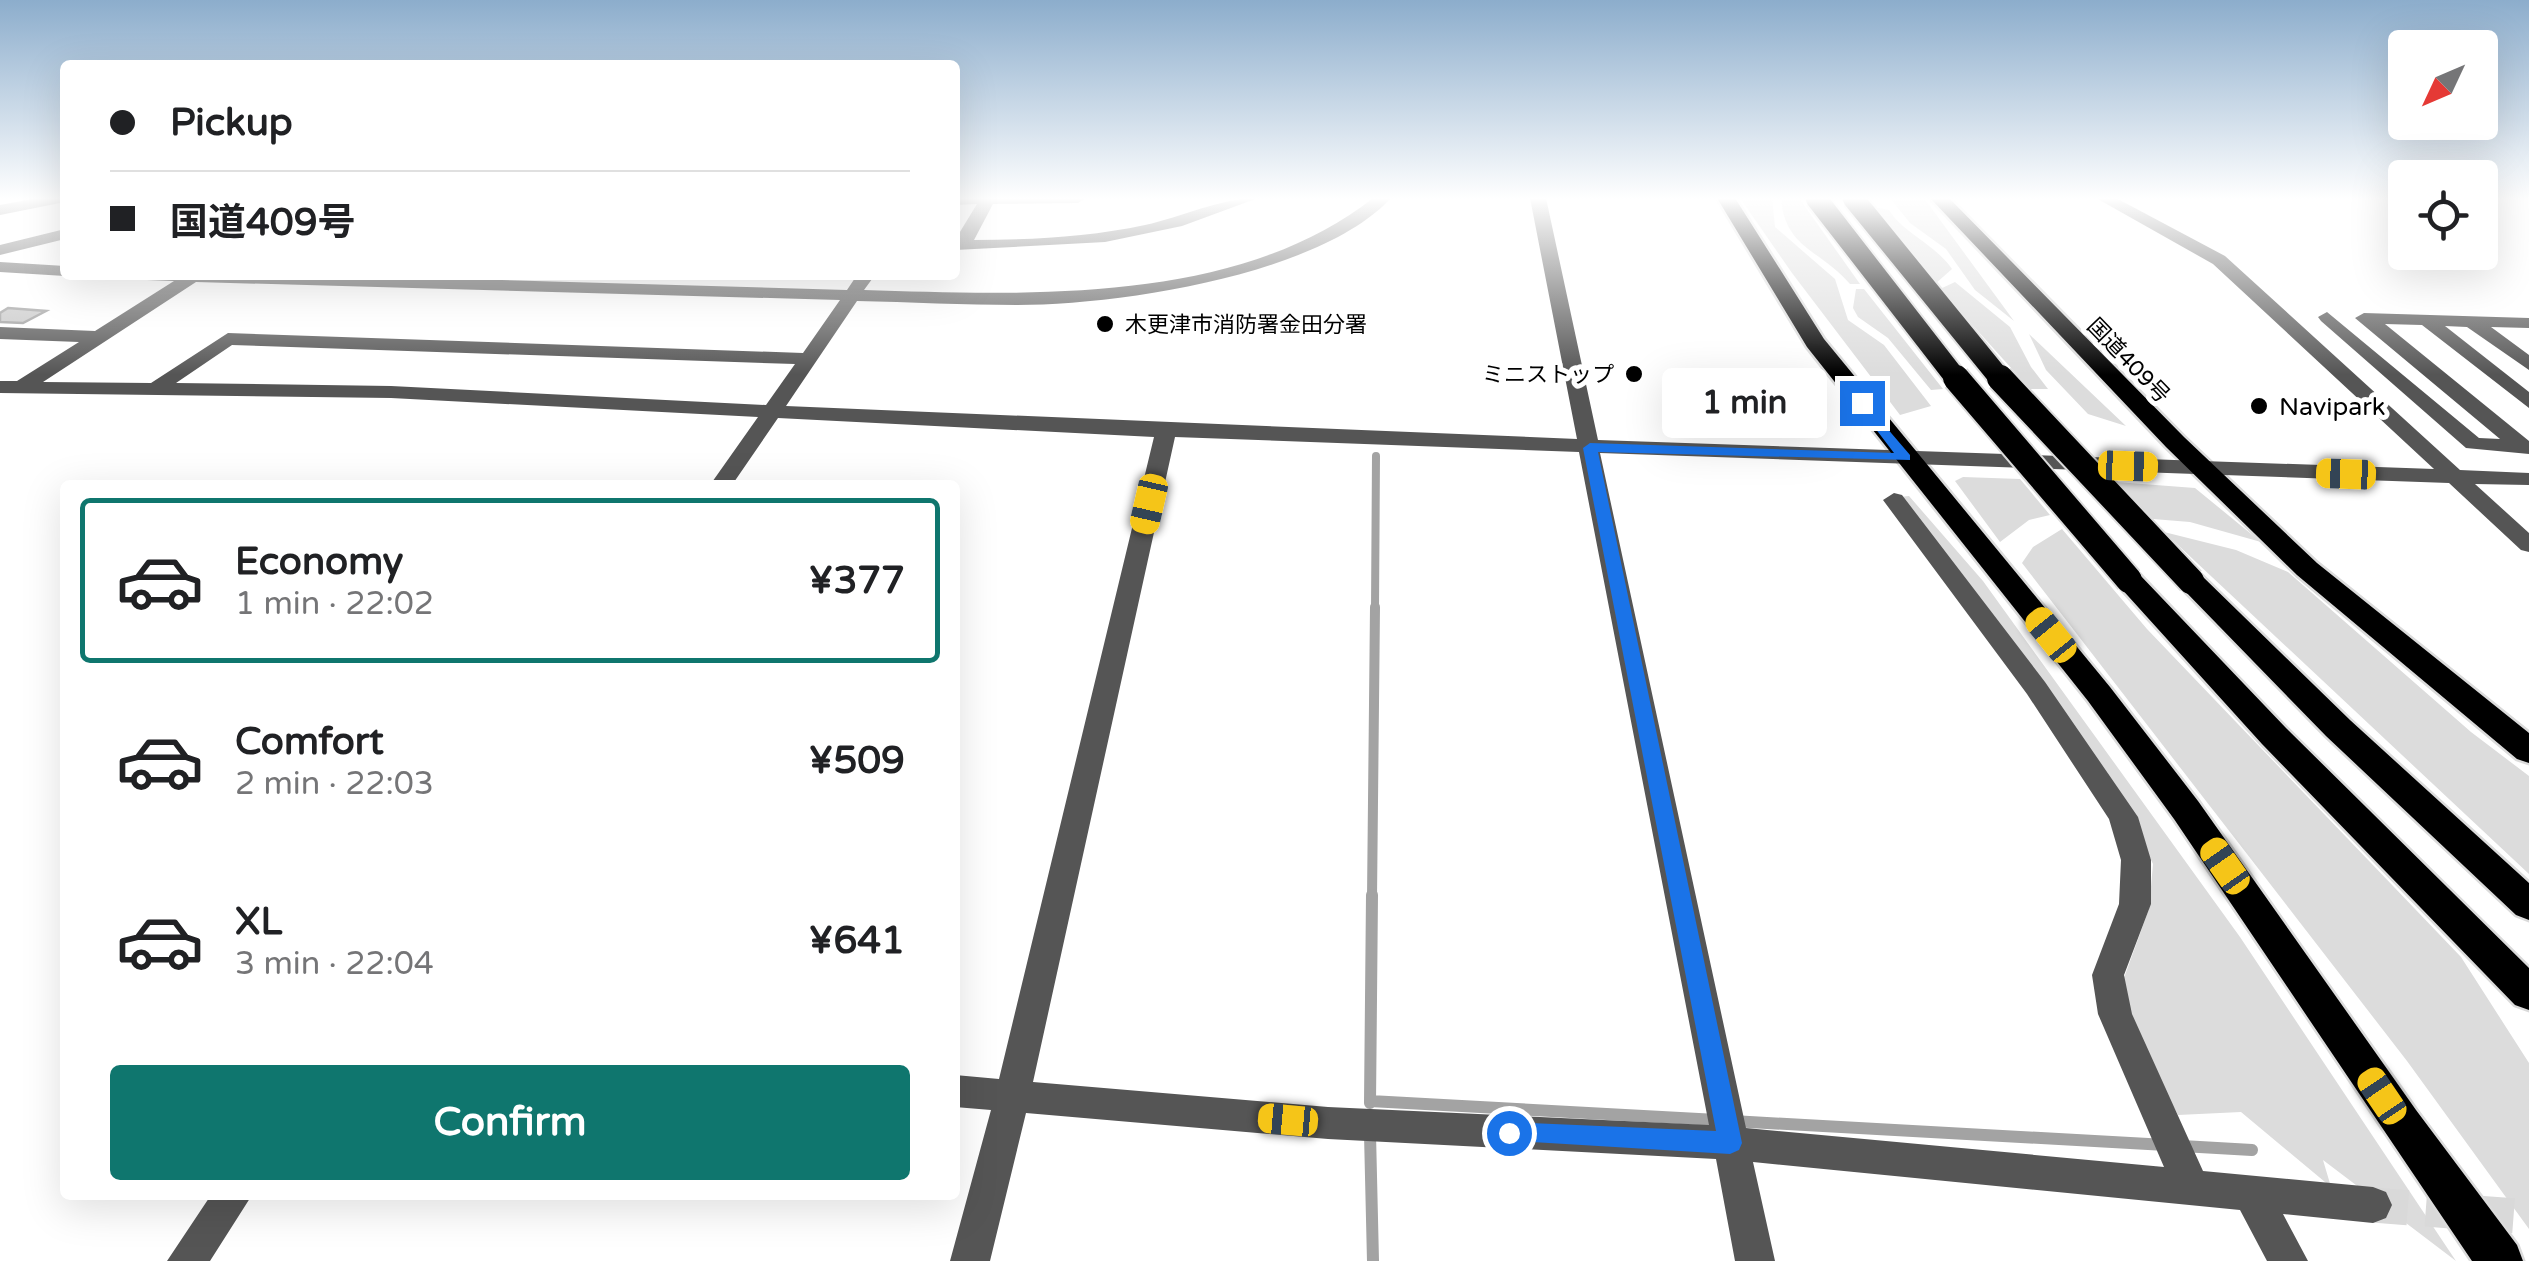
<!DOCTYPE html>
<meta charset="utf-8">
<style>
body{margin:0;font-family:"Varela Round","Noto Sans JP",sans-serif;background:#f6f6f6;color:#202124;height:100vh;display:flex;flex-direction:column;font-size:38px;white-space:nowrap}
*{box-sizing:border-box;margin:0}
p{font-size:32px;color:#757577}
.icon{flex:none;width:55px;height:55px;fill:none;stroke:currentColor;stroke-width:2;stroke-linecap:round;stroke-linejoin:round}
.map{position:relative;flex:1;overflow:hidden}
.panel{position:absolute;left:60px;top:480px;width:900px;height:720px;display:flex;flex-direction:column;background:#fff;border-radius:10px;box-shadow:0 10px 40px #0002}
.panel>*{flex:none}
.hud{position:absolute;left:60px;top:60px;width:900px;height:220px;border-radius:10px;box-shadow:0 10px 40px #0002;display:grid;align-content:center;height:220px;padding:0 50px;background:#fff}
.needle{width:65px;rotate:226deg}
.controls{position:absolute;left:2388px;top:30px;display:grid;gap:20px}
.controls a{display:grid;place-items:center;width:110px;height:110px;border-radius:10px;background:#fff;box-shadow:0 10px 40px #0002;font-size:50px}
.end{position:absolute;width:45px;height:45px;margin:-22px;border:12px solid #1a73e8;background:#fff;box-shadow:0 0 0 5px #fff}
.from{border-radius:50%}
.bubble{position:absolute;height:70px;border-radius:10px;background:#fff;box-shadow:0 10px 40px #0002;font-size:32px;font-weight:700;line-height:70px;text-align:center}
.car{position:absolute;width:30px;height:60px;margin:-30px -15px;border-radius:12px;box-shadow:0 0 8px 2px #0007;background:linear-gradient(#f5c518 24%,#345 0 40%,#f5c518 0 76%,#345 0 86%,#f5c518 0)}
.hud b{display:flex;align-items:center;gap:35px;height:95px;font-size:38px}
.hud b+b{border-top:2px solid #e0e0e0}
.hud i{width:25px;height:25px;background:#202124}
ul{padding:18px 0 0;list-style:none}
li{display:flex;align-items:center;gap:30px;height:165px;margin:0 20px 15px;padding:0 30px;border:5px solid transparent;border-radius:10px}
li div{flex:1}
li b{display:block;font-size:38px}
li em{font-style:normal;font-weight:700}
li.current{border-color:#0f766e}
li>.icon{width:90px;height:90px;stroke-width:1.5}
.action{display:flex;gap:20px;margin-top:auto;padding:20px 50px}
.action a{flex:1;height:115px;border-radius:10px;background:#0f766e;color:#fff;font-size:40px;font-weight:700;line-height:115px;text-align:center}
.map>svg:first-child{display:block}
</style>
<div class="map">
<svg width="2529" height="1261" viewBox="0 0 2529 1261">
<rect width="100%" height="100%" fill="#fff"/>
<!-- green -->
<path fill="#dcdcdc" d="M 1740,198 L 1772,198 L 1775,227 L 1835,279 L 1848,320 L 1884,345 L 1931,406 L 1900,415 L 1792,273 Z
M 1781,198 L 1799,198 L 1860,284 L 1850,284 C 1820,249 1785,249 1781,198 Z
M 1890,198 L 1924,198 L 2014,321 L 1975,290 L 1946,249 L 1910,223 Z
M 1873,207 L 1889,210 C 1904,234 1934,243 1952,269 L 1935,284 Z
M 1955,282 L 2010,327 L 2031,367 L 2048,389 L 2030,389 L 1940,289 Z
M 1856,289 L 1864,289 L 1943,389 L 1931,390 L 1888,338 L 1858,317 L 1853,308 Z
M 2029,334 L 2126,426 L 2088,414 L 2046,370 Z
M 1963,477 L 2020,479 L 2050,515 L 2029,520 L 2000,542 L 1955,481 Z
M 2116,482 L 2195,488 L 2261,542 L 2190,522 L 2153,519 Z
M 1909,496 L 1983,581 L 2240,937 L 2456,1261 L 2323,1160 L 2331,1187 L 2241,1112 L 2178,1115 L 2131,1025 L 2121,986 L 2149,909 L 2153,864 L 2132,820 L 1899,497 Z
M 2062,529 L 2147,629 L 2461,957 L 2529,1063 L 2529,1229 L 2407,1061 L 2022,563 L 2033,547 Z
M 2164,532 L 2236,550 L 2288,572 L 2471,732 L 2529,776 L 2529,874 Z"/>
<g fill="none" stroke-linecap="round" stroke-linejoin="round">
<!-- stream-far2 -->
<path stroke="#a3a3a3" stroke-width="8" d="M 1375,609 L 1376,456"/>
<!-- stream-far1 -->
<path stroke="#a3a3a3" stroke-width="10" d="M 1372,898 L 1375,607"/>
<!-- stream -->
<path stroke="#a3a3a3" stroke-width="12" d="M 1370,1101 L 1717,1120
M 1370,1103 L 1372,895
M 1732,1121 L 2166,1145
M 1370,1134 L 1373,1261
M 2182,1146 L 2252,1150"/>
</g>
<!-- building -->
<path fill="#c4c4c4" stroke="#999" stroke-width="2.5" d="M 8,308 L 46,311 L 23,323 L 0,322 L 0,313 Z"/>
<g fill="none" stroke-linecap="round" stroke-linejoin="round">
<!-- minor-tunnel -->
<path stroke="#d9d9d9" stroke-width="35" stroke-dasharray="35 18" stroke-linecap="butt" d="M 2373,1205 L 2529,1217"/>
<!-- highway casing -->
<g stroke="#dbdbdb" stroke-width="5">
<path id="highway" d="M 1717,198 L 1735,198 L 1824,339 L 2110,687 L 2198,801 L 2416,1110 L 2517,1245 L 2523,1261 L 2472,1261 L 2174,819 L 2088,701 L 1807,347 Z
M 1930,198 L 1949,198 L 2184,437 L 2317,563 L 2529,733 L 2529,763 L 2517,759 L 2297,575 L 2166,447 Z
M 2129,571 L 2139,574 L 2286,728 L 2529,968 L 2529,1010 L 2515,1005 L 2262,744 L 2119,586 L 2115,580 L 2119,574 Z
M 2191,572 L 2201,575 L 2350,720 L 2529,883 L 2529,920 L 2516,915 L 2326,736 L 2181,587 L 2177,581 L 2181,575 Z"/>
</g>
<!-- minor -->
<path fill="#555" fill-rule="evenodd" d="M 37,198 L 65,198 L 65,202 L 0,215 L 0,205 Z
M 955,198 L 1086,198 L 1078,203 L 993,204 L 974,240 C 1031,240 1089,237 1145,225 C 1182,217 1220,198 1258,198 L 1182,226 L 1105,242 L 955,250 L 955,240 L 977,204 L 955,205 Z
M 1373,198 L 1391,198 C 1320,275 1119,305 1017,305 C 964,305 910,302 857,301 L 786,406 L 1577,439 L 1530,198 L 1546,198 L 1598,440 L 2434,469 L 2213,264 L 2096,198 L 2116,198 L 2225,256 L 2460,470 L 2529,473 L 2529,485 L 2475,484 L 2529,533 L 2529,552 L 2521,550 L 2449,483 L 1600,453 L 1746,1128 L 2164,1167 L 2098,1014 L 2092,975 L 2119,904 L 2121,860 L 2109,819 L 2027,694 L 1883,500 L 1894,493 L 1902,495 L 2045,682 L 2138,817 L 2151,860 L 2151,904 L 2124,975 L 2132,1014 L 2203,1171 L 2373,1187 L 2386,1192 L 2392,1205 L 2386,1218 L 2373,1223 L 2283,1214 L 2308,1261 L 2267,1261 L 2240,1210 L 1753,1162 L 1775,1261 L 1735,1261 L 1716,1159 L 1328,1139 L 1026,1113 L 990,1261 L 950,1261 L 991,1110 L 955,1107 L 955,1075 L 999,1079 L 1154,437 L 778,418 L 732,485 L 710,485 L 758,417 L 391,398 L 0,393 L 0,381 L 17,381 L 79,342 L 0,339 L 0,327 L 95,331 L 174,281 L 147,280 L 138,275 L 327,275 L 847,290 L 857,275 L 875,275 L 864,290 C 1028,295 1238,305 1373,198 ZM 196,282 L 840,300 L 803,353 L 228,333 L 151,383 L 43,382 ZM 232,345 L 795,364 L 766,405 L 391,386 L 176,383 ZM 1175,437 L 1579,452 L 1709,1125 L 1328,1107 L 1033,1082 Z
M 65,229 L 65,239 L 0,255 L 0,245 Z
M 0,262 L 65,266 L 65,275 L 69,275 L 65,276 L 0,272 Z
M 2327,312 L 2479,438 L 2500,439 L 2355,318 L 2364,313 L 2529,318 L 2529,328 L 2491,327 L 2529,355 L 2529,370 L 2467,327 L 2445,326 L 2529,392 L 2529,408 L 2422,325 L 2385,324 L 2529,441 L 2529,454 L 2466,448 L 2321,321 L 2318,317 Z
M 211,1195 L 252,1195 L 210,1261 L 167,1261 Z"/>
<!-- highway -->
<use href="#highway" fill="#000" fill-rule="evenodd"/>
<!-- highway-bridge-far1 casing -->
<g stroke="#dbdbdb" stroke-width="25" stroke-linecap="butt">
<path id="highway-bridge-far1" d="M 1816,198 L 1958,381
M 1853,198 L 2002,381"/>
</g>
<!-- highway-bridge casing -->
<g stroke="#dbdbdb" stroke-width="30" stroke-linecap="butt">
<path id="highway-bridge" d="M 1956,378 L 2129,580
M 2000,378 L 2191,581"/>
</g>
<!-- highway-bridge-far1 -->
<use href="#highway-bridge-far1" stroke="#000" stroke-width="21"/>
<!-- highway-bridge -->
<use href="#highway-bridge" stroke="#000" stroke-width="26"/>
</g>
<!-- sky -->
<linearGradient id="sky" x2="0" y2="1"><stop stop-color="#8cadcc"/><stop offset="0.53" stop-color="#fff"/><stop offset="1" stop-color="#fff" stop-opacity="0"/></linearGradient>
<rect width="2529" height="375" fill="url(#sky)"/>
<!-- route -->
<path fill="#1a73e8" d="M 1862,399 L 1910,455 L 1910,460 L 1598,452 L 1742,1143 L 1739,1150 L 1730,1154 L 1501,1140 L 1497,1133 L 1501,1125 L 1509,1122 L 1716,1131 L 1583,448 L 1590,443 L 1894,453 L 1856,403 Z"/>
<!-- markers -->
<g fill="#000" stroke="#fff" stroke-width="4">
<circle cx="1105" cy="324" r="10"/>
<circle cx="1634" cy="374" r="10"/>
<circle cx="2259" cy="406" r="10"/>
</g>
<g text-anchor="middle" stroke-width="10" stroke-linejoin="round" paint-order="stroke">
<!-- far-poi labels -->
<g font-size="22" fill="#000" stroke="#fff" text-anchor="start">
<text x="1125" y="332">木更津市消防署金田分署</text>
<text x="1614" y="382" text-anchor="end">ミニストップ</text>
</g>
<!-- far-street labels -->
<g font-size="22" fill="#000" stroke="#fff">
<text transform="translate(2129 360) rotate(46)" y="8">国道409号</text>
</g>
<!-- poi labels -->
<g font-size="25" fill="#000" stroke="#fff" text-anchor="start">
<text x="2279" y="415">Navipark</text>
</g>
</g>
</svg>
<div class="controls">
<a><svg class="needle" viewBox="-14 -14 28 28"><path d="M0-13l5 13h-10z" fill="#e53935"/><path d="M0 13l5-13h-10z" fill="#757577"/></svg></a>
<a><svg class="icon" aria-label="locate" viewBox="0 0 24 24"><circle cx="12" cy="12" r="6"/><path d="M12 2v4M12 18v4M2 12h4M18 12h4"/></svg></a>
</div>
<i class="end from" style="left:1509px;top:1133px"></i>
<i class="end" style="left:1862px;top:403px"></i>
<div class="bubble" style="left:1662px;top:368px;width:165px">1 min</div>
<i class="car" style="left:2128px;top:466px;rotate:92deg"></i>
<i class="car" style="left:2346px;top:474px;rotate:272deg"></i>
<i class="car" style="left:1149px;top:504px;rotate:193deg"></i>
<i class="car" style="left:2051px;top:635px;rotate:321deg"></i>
<i class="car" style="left:2225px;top:866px;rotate:325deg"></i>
<i class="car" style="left:2382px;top:1096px;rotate:326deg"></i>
<i class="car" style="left:1288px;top:1120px;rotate:275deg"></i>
<div class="hud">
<b><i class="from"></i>Pickup</b>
<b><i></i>国道409号</b>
</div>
<section class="panel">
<ul>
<li class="current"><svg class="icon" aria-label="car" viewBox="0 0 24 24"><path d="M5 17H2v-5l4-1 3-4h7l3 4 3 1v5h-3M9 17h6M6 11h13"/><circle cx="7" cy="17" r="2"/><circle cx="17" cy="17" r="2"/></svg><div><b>Economy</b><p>1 min · 22:02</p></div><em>¥377</em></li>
<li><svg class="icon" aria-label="car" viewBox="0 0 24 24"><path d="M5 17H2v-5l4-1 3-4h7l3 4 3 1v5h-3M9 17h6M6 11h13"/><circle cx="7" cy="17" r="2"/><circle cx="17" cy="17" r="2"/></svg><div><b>Comfort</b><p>2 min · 22:03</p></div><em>¥509</em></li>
<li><svg class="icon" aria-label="car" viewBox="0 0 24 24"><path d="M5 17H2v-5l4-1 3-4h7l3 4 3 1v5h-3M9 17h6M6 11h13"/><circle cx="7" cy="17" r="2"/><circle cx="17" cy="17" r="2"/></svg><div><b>XL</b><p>3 min · 22:04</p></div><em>¥641</em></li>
</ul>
<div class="action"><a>Confirm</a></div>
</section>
</div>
